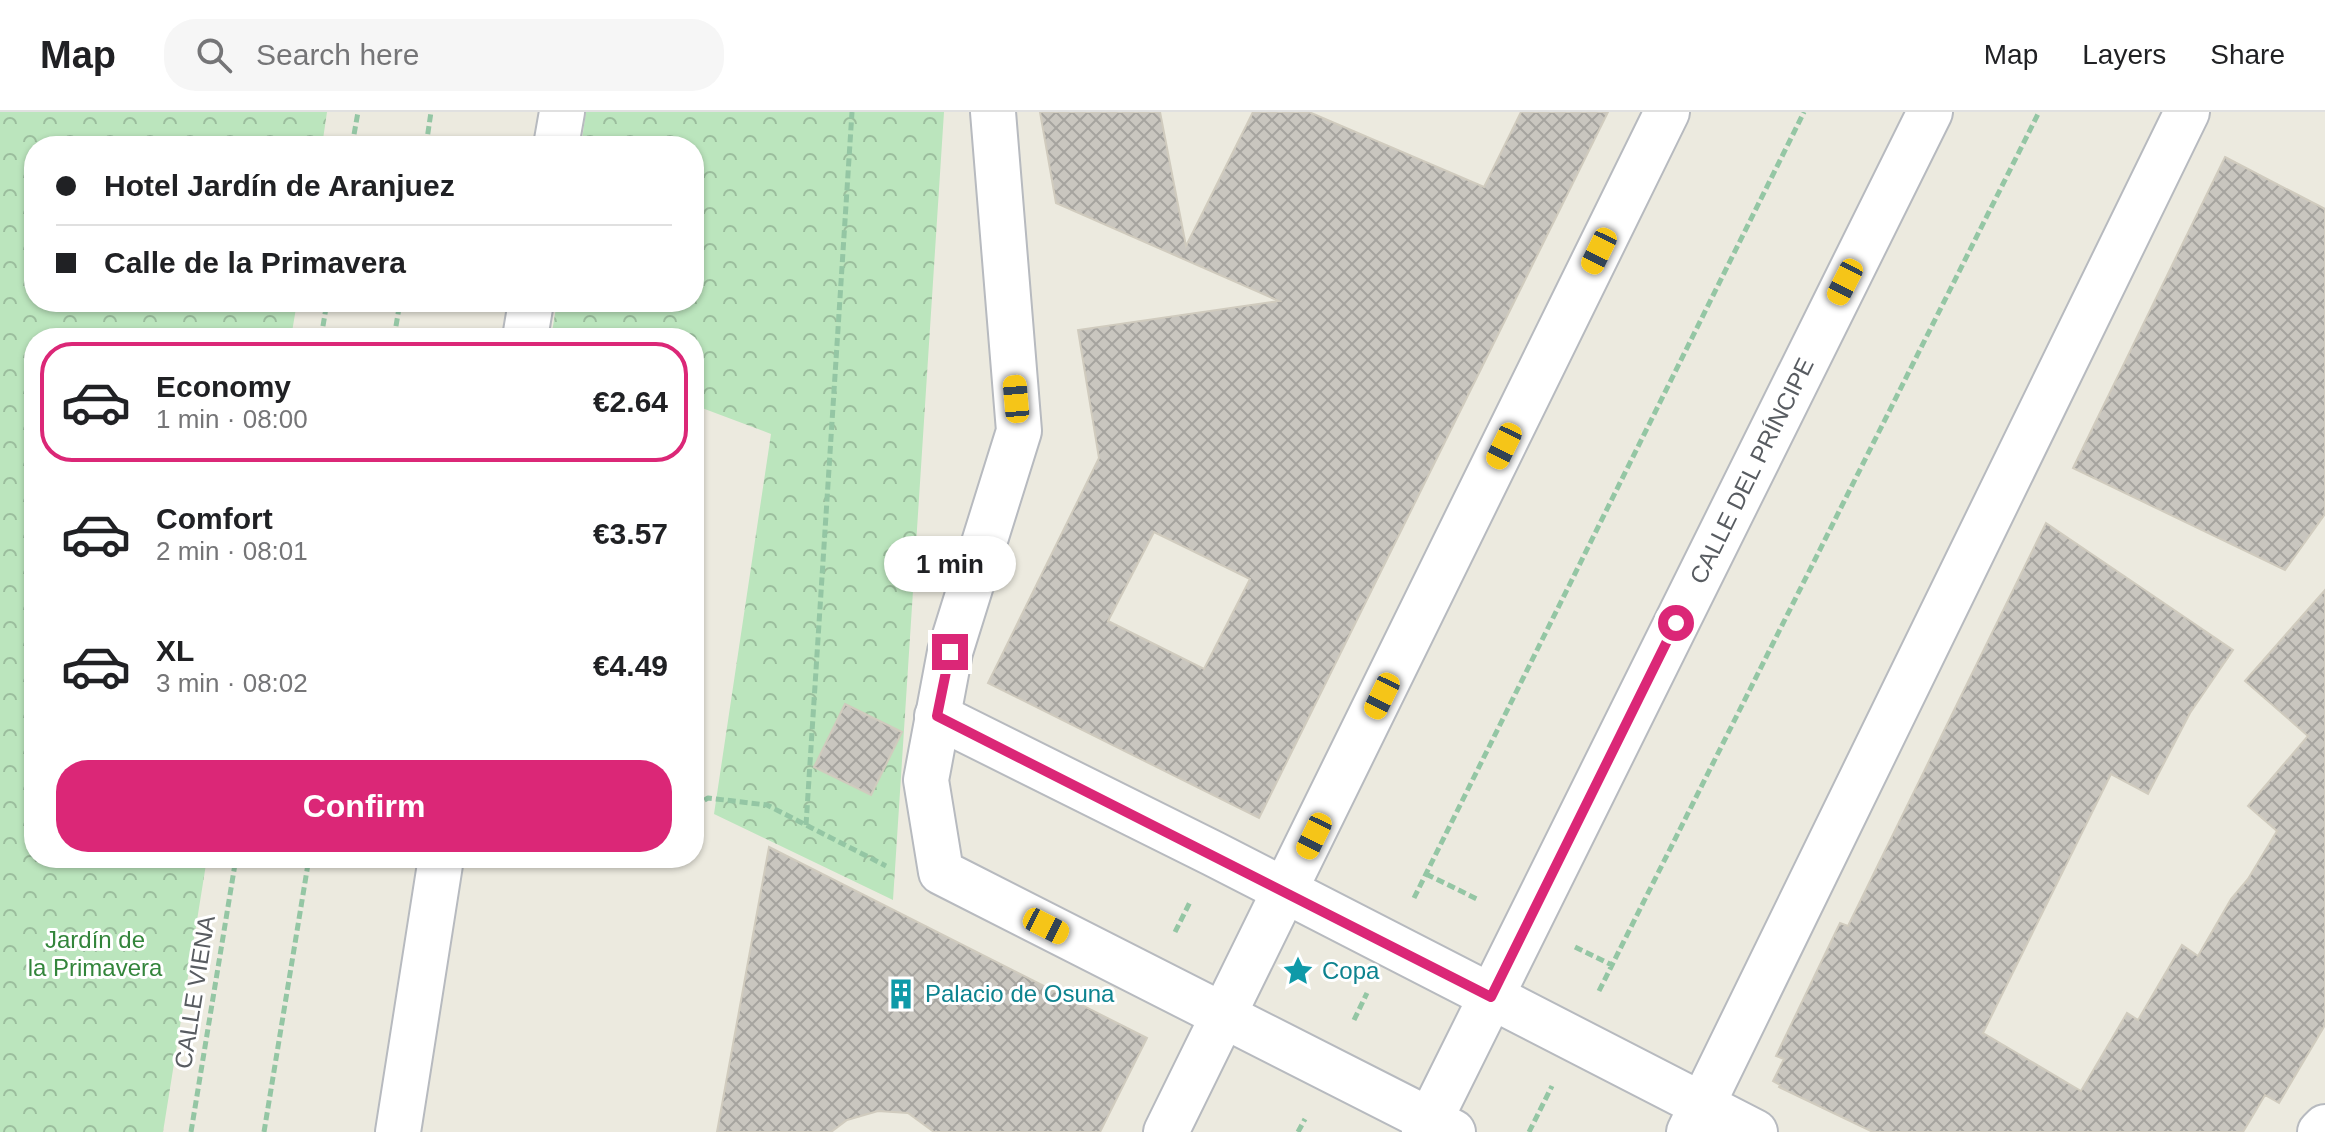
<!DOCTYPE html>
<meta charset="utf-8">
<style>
body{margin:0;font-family:Helvetica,sans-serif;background:#f6f6f6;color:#202124;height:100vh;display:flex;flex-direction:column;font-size:30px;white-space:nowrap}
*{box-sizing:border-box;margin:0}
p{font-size:26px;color:#757577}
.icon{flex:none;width:44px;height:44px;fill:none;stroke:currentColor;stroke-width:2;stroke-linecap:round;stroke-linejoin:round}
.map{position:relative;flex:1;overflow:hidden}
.side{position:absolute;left:24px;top:216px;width:680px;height:540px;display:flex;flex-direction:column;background:#fff;border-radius:32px;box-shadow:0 2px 6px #0004}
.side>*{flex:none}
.banner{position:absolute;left:24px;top:24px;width:680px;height:176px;border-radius:32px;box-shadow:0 2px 6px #0004;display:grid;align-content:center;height:176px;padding:0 32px;background:#fff}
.end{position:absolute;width:36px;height:36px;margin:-18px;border:10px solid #db2777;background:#fff;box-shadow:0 0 0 4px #fff}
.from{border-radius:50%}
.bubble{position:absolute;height:56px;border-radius:28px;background:#fff;box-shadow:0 2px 6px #0004;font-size:26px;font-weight:800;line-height:56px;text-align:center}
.car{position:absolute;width:24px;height:48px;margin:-24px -12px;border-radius:10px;box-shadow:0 0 6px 2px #0007;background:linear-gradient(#f5c518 24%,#345 0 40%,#f5c518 0 76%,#345 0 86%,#f5c518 0)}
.banner b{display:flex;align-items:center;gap:28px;height:76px;font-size:30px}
.banner b+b{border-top:2px solid #e0e0e0}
.banner i{width:20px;height:20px;background:#202124}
ul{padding:14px 0 0;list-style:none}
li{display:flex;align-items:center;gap:24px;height:120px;margin:0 16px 12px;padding:0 16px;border:4px solid transparent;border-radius:32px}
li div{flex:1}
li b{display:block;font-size:30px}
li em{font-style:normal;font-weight:800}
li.selected{border-color:#db2777}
li>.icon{width:72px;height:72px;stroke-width:1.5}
.action{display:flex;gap:16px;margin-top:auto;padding:16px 32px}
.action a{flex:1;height:92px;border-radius:32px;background:#db2777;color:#fff;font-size:32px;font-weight:800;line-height:92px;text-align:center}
header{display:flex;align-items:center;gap:48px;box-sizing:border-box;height:112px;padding:0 40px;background:#fff;border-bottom:2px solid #e0e0e0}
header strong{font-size:38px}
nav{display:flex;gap:44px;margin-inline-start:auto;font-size:28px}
.search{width:560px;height:72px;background:#f6f6f6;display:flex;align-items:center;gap:20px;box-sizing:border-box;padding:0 28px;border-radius:32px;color:#757577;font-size:30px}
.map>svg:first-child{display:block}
</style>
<header>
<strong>Map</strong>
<div class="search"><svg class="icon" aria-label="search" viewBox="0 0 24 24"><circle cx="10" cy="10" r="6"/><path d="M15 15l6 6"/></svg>Search here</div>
<nav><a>Map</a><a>Layers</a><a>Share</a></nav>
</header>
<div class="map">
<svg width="2325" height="1020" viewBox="0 0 2325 1020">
<defs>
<pattern id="forest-crowns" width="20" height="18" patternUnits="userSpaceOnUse" patternTransform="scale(2)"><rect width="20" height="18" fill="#bbe5bd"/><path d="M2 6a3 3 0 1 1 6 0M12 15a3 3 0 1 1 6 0" fill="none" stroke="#9bbd9d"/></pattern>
<pattern id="building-cross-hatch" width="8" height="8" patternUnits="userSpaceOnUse" patternTransform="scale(2)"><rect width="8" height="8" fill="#c9c6bf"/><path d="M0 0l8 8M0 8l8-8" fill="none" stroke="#a6a49f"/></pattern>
</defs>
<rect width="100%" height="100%" fill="#eceadf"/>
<!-- forest -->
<path fill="url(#forest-crowns)" d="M 0,0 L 327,0 L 322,34 L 34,34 L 34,190 L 297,190 L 291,226 L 34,226 L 34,746 L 207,746 L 163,1020 L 0,1020 Z
M 586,0 L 944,0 L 893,788 L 714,702 L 771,322 L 694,293 L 694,226 L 551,226 L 557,190 L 694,190 L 694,34 L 581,34 Z"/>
<!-- building -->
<path fill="url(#building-cross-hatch)" stroke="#d0cbbe" stroke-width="2" fill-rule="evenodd" d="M 1040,0 L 1160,0 L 1186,134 L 1253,0 L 1309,0 L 1484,75 L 1521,0 L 1608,0 L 1259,706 L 988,571 L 1099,346 L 1078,218 L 1279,189 L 1056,91 ZM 1154,420 L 1250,467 L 1204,557 L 1108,509 Z
M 2225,45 L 2325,97 L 2325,402 L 2285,458 L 2073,356 Z
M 2046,411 L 2233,538 L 2190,601 L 2148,682 L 2111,662 L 1983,921 L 2081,979 L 2127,901 L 2138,908 L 2182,833 L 2198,844 L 2231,787 L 2248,767 L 2277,719 L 2248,694 L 2308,624 L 2245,569 L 2325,478 L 2325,913 L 2279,991 L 2265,983 L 2243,1020 L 1873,1020 L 1779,975 L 1780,973 L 1773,969 L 1784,947 L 1776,944 L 1840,811 L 1848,814 Z
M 845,592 L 902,620 L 871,683 L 814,655 Z
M 769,735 L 1147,926 L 1100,1020 L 934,1020 L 908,1001 L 878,999 L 847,1008 L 831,1020 L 717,1020 Z"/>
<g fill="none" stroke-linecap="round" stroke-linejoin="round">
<!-- minor casing -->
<g stroke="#b7babf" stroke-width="48">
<g id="minor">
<path d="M 993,0 L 1019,319 L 950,540 L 926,668 L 941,760 L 1453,1020"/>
<path d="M 556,34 L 562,0"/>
<path d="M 525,226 L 531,190"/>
<path d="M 937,604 L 1214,742 L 1755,1020"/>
<path d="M 398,1020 L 441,746"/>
<path d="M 1166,1020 L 1667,0"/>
<path id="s1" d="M 1424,1020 L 1930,0"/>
<path d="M 1689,1020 L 2187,0"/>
<path d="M 2320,1020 L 2325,1015"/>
</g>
</g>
<!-- path -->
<path stroke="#94c6a4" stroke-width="5" stroke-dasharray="8 4" stroke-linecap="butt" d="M 352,34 L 358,0
M 426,34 L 431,0
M 321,226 L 327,190
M 394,226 L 400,190
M 694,694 L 708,686 L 767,693 L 886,754
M 806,713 L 852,0
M 493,753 L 551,752 L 575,746
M 1426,762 L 1479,788
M 1414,786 L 1804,0
M 1175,820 L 1190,790
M 1575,835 L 1612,853
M 1599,879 L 2039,0
M 1354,908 L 1367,881
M 191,1020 L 236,746
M 264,1020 L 309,746
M 1298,1020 L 1305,1007
M 1529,1020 L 1552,974"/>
<!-- minor -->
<use href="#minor" stroke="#fff" stroke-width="44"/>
</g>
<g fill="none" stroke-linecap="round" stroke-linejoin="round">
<!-- route -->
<path stroke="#db2777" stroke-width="10" d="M 950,540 L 937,604 L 1491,885 L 1676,511"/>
</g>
<!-- icons -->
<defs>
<g id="sight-bare" transform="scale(2.4)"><path d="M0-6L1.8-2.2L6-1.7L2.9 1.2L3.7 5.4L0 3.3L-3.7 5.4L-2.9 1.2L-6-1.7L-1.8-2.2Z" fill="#0f9aa8" stroke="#fff" stroke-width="2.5" paint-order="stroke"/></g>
<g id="building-bare" transform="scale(2.4)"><path d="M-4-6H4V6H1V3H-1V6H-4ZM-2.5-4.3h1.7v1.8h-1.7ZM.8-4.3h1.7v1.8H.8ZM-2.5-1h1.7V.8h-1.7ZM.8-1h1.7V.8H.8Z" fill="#0f9aa8" stroke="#fff" stroke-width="2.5" paint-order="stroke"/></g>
</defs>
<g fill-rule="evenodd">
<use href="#sight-bare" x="1298" y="859"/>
<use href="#building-bare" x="901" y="882"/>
</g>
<g text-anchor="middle" stroke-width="6" stroke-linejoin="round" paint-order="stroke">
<!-- street labels -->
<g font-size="24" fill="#585c61" stroke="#fff">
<text dy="8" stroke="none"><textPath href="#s1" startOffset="738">CALLE DEL PRÍNCIPE</textPath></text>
<text transform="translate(195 880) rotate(-81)" y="8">CALLE VIENA</text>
</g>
<!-- park labels -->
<g font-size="24" fill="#33853b" stroke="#fff">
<text x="95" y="836">Jardín de<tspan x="95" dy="28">la Primavera</tspan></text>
</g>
<!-- culture labels -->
<g font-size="24" fill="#0d838f" stroke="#fff" text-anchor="start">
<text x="1322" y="867">Copa</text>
<text x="925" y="890">Palacio de Osuna</text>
</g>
</g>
</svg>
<i class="end from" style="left:1676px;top:511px"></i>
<i class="end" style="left:950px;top:540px"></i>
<div class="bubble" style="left:884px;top:424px;width:132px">1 min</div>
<i class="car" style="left:1599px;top:139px;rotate:206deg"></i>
<i class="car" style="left:1845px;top:170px;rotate:207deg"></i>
<i class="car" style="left:1016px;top:287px;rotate:355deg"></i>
<i class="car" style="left:1504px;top:334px;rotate:206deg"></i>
<i class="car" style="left:1382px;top:584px;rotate:206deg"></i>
<i class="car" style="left:1314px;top:724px;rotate:206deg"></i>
<i class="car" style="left:1046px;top:814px;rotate:117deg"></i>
<div class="banner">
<b><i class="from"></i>Hotel Jardín de Aranjuez</b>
<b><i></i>Calle de la Primavera</b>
</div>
<section class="side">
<ul>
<li class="selected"><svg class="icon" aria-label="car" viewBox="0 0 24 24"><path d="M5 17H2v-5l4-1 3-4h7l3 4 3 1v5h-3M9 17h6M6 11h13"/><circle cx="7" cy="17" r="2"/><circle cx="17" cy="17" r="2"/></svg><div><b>Economy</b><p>1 min · 08:00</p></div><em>€2.64</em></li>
<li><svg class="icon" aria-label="car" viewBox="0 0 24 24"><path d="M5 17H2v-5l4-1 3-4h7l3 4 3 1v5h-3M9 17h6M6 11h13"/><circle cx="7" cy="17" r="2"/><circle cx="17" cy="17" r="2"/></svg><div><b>Comfort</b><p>2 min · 08:01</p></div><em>€3.57</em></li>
<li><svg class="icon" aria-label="car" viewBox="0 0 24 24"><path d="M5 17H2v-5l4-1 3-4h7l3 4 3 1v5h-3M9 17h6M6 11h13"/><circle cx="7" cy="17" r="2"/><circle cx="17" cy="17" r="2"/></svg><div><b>XL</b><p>3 min · 08:02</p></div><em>€4.49</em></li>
</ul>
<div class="action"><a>Confirm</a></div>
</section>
</div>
